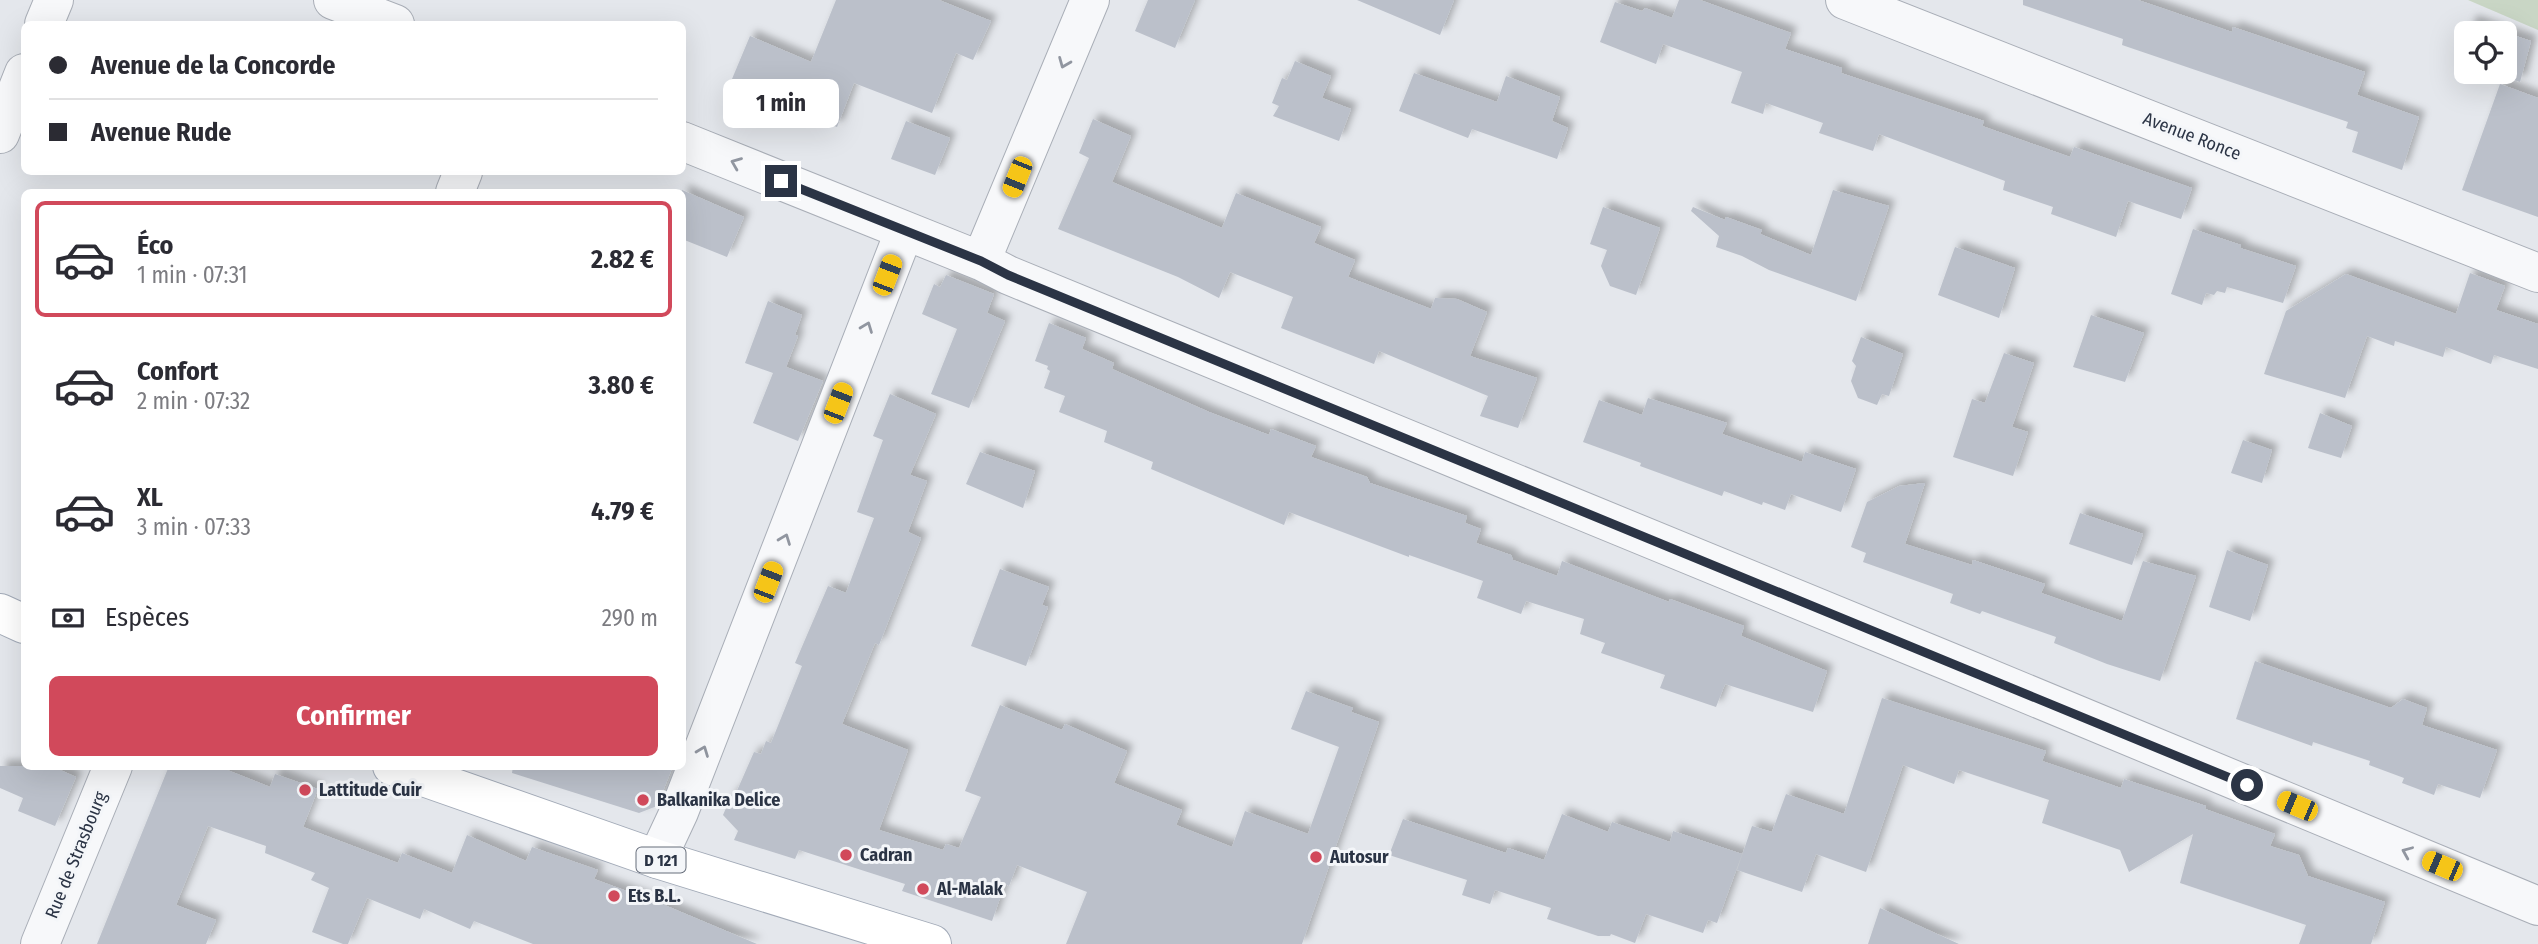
<!DOCTYPE html>
<html lang="fr">
<meta charset="utf-8">
<style>
body{margin:0;font-family:"Fira Sans Condensed",sans-serif;background:#f2f2f3;color:#2b2b33;height:100vh;display:flex;flex-direction:column;font-size:26px;white-space:nowrap}
*{box-sizing:border-box;margin:0}
p{font-size:23px;color:#7c7c81}
.icon{flex:none;width:38px;height:38px;fill:none;stroke:currentColor;stroke-width:2;stroke-linecap:round;stroke-linejoin:round}
.map{position:relative;flex:1;overflow:hidden}
.details{position:absolute;left:21px;top:189px;width:665px;height:581px;display:flex;flex-direction:column;background:#fff;border-radius:10px;box-shadow:0 7px 28px #0002}
.details>*{flex:none}
.hud{position:absolute;left:21px;top:21px;width:665px;height:154px;border-radius:10px;box-shadow:0 7px 28px #0002;display:grid;align-content:center;height:154px;padding:0 28px;background:#fff}
.buttons{position:absolute;left:2454px;top:21px;display:grid;gap:14px}
.buttons a{display:grid;place-items:center;width:63px;height:63px;border-radius:10px;background:#fff;box-shadow:0 7px 28px #0002;font-size:35px}
.end{position:absolute;width:32px;height:32px;margin:-16px;border:9px solid #2b3445;background:#fff;box-shadow:0 0 0 4px #fff}
.from{border-radius:50%}
.bubble{position:absolute;height:49px;border-radius:10px;background:#fff;box-shadow:0 7px 28px #0002;font-size:23px;font-weight:700;line-height:49px;text-align:center}
.car{position:absolute;width:21px;height:42px;margin:-21px -10px;border-radius:9px;box-shadow:0 0 5px 2px #0007;background:linear-gradient(#f5c518 24%,#345 0 40%,#f5c518 0 76%,#345 0 86%,#f5c518 0)}
.hud b{display:flex;align-items:center;gap:24px;height:66px;font-size:26px}
.hud b+b{border-top:2px solid #e1e1e2}
.hud i{width:18px;height:18px;background:#2b2b33}
ul{padding:12px 0 0;list-style:none}
li{display:flex;align-items:center;gap:21px;height:116px;margin:0 14px 10px;padding:0 14px;border:4px solid transparent;border-radius:10px}
li div{flex:1}
li b{display:block;font-size:26px}
li em{font-style:normal;font-weight:700}
li.current{border-color:#d1495b}
li>.icon{width:63px;height:63px;stroke-width:1.5}
.pay{display:flex;align-items:center;gap:18px;height:77px;padding:0 28px;font-size:26px}
.pay p{margin-inline-start:auto}
.button{display:flex;gap:14px;margin-top:auto;padding:14px 28px}
.button a{flex:1;height:80px;border-radius:10px;background:#d1495b;color:#fff;font-size:28px;font-weight:700;line-height:80px;text-align:center}
.map>svg:first-child{display:block}
</style>
<div class="map">
<svg width="2538" height="944" viewBox="0 0 2538 944">
<defs>
<filter id="shadow"><feDropShadow dx="6" dy="-6" stdDeviation="3.5" flood-color="#0004"/></filter>
</defs>
<rect width="100%" height="100%" fill="#e4e7ec"/>
<!-- green -->
<path fill="#c9d6c5" d="M 2468,0 L 2538,0 L 2538,30 Z"/>
<!-- building -->
<path fill="#bbc0ca" filter="url(#shadow)" d="M 836,0 L 939,0 L 991,21 L 973,60 L 956,53 L 932,113 L 854,83 L 837,127 L 792,109 L 794,105 L 732,79 L 750,36 L 811,62 Z
M 1148,0 L 1195,0 L 1175,48 L 1135,31 Z
M 1357,0 L 1454,0 L 1440,35 Z
M 1679,0 L 1700,0 L 1791,33 L 1785,49 L 1842,68 L 1841,73 L 1984,121 L 1982,126 L 2070,157 L 2074,147 L 2192,188 L 2181,219 L 2128,201 L 2116,237 L 2051,214 L 2053,207 L 2003,190 L 2005,181 L 1879,134 L 1873,151 L 1819,133 L 1823,123 L 1766,103 L 1763,114 L 1731,103 L 1742,72 L 1663,44 L 1656,64 L 1600,42 L 1615,2 L 1642,11 L 1645,8 L 1672,18 Z
M 2023,0 L 2138,0 L 2232,32 L 2233,27 L 2365,72 L 2357,95 L 2419,117 L 2402,170 L 2352,152 L 2358,132 L 2346,128 L 2348,122 L 2122,45 L 2123,39 L 2023,5 Z
M 2471,21 L 2531,41 L 2520,82 L 2489,72 L 2504,72 L 2504,33 L 2467,33 Z
M 1295,61 L 1331,76 L 1322,98 L 1351,109 L 1339,141 L 1273,116 L 1279,106 L 1272,103 L 1282,78 L 1287,80 Z
M 1414,73 L 1497,102 L 1506,76 L 1560,97 L 1552,121 L 1568,128 L 1557,159 L 1472,129 L 1468,138 L 1399,111 Z
M 2500,84 L 2538,98 L 2538,217 L 2462,190 Z
M 1093,119 L 1131,136 L 1112,182 L 1222,228 L 1236,193 L 1321,227 L 1314,243 L 1355,260 L 1348,277 L 1431,309 L 1435,298 L 1457,299 L 1487,312 L 1470,356 L 1537,378 L 1518,428 L 1480,416 L 1488,396 L 1379,351 L 1374,364 L 1281,328 L 1293,297 L 1230,272 L 1219,298 L 1178,277 L 1058,229 L 1089,158 L 1079,153 Z
M 906,121 L 950,138 L 935,175 L 891,159 Z
M 682,190 L 744,217 L 727,257 L 682,239 Z
M 1833,190 L 1889,206 L 1856,301 L 1769,270 L 1742,256 L 1716,247 L 1719,236 L 1691,211 L 1693,207 L 1725,220 L 1726,217 L 1762,230 L 1760,234 L 1811,255 Z
M 1603,207 L 1660,228 L 1636,295 L 1610,286 L 1601,266 L 1607,250 L 1590,244 Z
M 2193,229 L 2241,245 L 2240,248 L 2296,266 L 2283,303 L 2227,287 L 2225,293 L 2217,291 L 2214,295 L 2206,293 L 2202,305 L 2171,294 Z
M 1955,247 L 2015,268 L 1999,318 L 1938,295 Z
M 2470,273 L 2505,286 L 2496,310 L 2538,324 L 2538,369 L 2494,355 L 2491,364 L 2446,347 L 2443,357 L 2395,341 L 2394,346 L 2367,336 L 2345,398 L 2264,374 L 2286,311 L 2346,274 L 2456,314 Z
M 946,275 L 994,294 L 987,313 L 1005,321 L 969,408 L 931,394 L 957,329 L 922,314 L 934,284 L 940,287 Z
M 768,301 L 802,315 L 795,335 L 798,336 L 786,367 L 823,381 L 798,441 L 753,423 L 773,373 L 745,363 Z
M 2091,315 L 2144,333 L 2125,382 L 2073,367 Z
M 1049,323 L 1086,338 L 1082,349 L 1114,363 L 1112,369 L 1209,412 L 1269,435 L 1271,429 L 1316,446 L 1311,457 L 1367,477 L 1370,483 L 1467,516 L 1465,523 L 1481,529 L 1476,543 L 1511,555 L 1513,560 L 1557,576 L 1562,561 L 1669,602 L 1670,599 L 1744,626 L 1741,636 L 1827,671 L 1813,712 L 1725,684 L 1716,707 L 1660,688 L 1665,675 L 1601,653 L 1605,643 L 1580,634 L 1584,619 L 1526,601 L 1521,614 L 1477,598 L 1483,581 L 1409,555 L 1409,557 L 1289,512 L 1284,525 L 1151,469 L 1153,462 L 1104,442 L 1107,431 L 1059,412 L 1065,396 L 1044,388 L 1050,371 L 1047,369 L 1048,366 L 1035,361 Z
M 1861,337 L 1903,354 L 1889,396 L 1882,394 L 1877,405 L 1858,398 L 1851,381 L 1856,366 L 1852,361 Z
M 2004,353 L 2034,363 L 2012,427 L 2028,432 L 2013,476 L 1953,457 L 1972,399 L 1985,403 Z
M 890,394 L 936,414 L 910,475 L 927,481 L 908,532 L 921,538 L 879,645 L 875,643 L 842,724 L 908,750 L 879,830 L 943,850 L 946,844 L 959,848 L 981,797 L 965,791 L 1000,705 L 1062,730 L 1065,724 L 1127,751 L 1114,783 L 1182,810 L 1176,825 L 1232,847 L 1245,811 L 1308,834 L 1339,747 L 1291,729 L 1306,691 L 1353,708 L 1351,712 L 1379,722 L 1302,944 L 1066,944 L 1087,892 L 1017,865 L 1009,886 L 1005,884 L 992,921 L 902,891 L 905,884 L 799,850 L 795,859 L 734,840 L 738,831 L 723,815 L 733,792 L 736,793 L 754,752 L 761,754 L 766,741 L 771,743 L 802,666 L 795,663 L 828,586 L 846,593 L 874,518 L 857,512 L 883,440 L 873,436 Z
M 1648,398 L 1727,423 L 1722,434 L 1802,462 L 1805,452 L 1856,469 L 1841,512 L 1791,494 L 1785,510 L 1763,502 L 1762,505 L 1724,491 L 1722,496 L 1640,466 L 1641,463 L 1583,442 L 1599,400 L 1642,415 Z
M 2320,413 L 2352,426 L 2341,458 L 2308,448 Z
M 2243,440 L 2272,450 L 2262,483 L 2231,473 Z
M 980,452 L 1035,471 L 1023,508 L 966,484 Z
M 1925,483 L 1905,544 L 1972,565 L 1973,560 L 2045,584 L 2041,593 L 2084,608 L 2122,621 L 2143,561 L 2196,576 L 2160,681 L 2107,664 L 2054,643 L 2056,637 L 1982,611 L 1980,614 L 1950,603 L 1953,594 L 1863,562 L 1866,553 L 1851,547 L 1867,502 L 1899,486 Z
M 2080,513 L 2143,534 L 2132,565 L 2069,544 Z
M 2227,550 L 2268,565 L 2250,621 L 2209,607 Z
M 1000,569 L 1049,587 L 1042,605 L 1048,607 L 1026,666 L 971,646 Z
M 2255,661 L 2391,708 L 2403,699 L 2427,708 L 2422,725 L 2497,750 L 2480,798 L 2438,784 L 2434,795 L 2402,783 L 2404,778 L 2369,765 L 2370,761 L 2313,742 L 2312,746 L 2236,719 Z
M 1882,698 L 2046,751 L 2042,761 L 2121,788 L 2124,779 L 2206,806 L 2205,809 L 2275,834 L 2270,846 L 2299,855 L 2308,876 L 2385,902 L 2371,944 L 2299,944 L 2306,925 L 2180,883 L 2193,834 L 2129,872 L 2120,850 L 2042,823 L 2049,800 L 1959,770 L 1954,784 L 1903,765 L 1866,872 L 1816,854 L 1802,892 L 1737,870 L 1752,826 L 1772,832 L 1786,794 L 1844,814 Z
M 0,766 L 51,766 L 76,777 L 55,826 L 18,811 L 23,798 L 0,788 Z
M 169,766 L 217,766 L 270,787 L 275,774 L 318,789 L 303,827 L 398,863 L 402,853 L 452,873 L 467,835 L 526,861 L 532,847 L 598,870 L 594,879 L 662,904 L 757,944 L 533,944 L 474,921 L 470,929 L 424,909 L 420,919 L 367,898 L 348,944 L 343,944 L 312,932 L 329,888 L 311,880 L 315,873 L 265,853 L 266,846 L 208,826 L 176,905 L 216,920 L 206,944 L 97,944 Z
M 513,766 L 673,766 L 657,806 L 639,813 L 512,773 Z
M 1562,814 L 1608,832 L 1612,822 L 1670,842 L 1673,831 L 1742,854 L 1717,923 L 1708,920 L 1703,933 L 1646,914 L 1635,943 L 1611,934 L 1610,936 L 1598,936 L 1547,919 L 1551,908 L 1495,890 L 1490,904 L 1462,895 L 1467,880 L 1389,855 L 1403,819 L 1506,853 L 1508,848 L 1544,860 Z
M 1880,908 L 1959,944 L 1868,944 Z"/>
<g fill="none" stroke-linecap="round" stroke-linejoin="round">
<!-- minor casing -->
<g stroke="#a9aeb7" stroke-width="40">
<path id="minor" d="M 333,0 L 395,24
M 1845,0 L 2538,273
M 44,24 L 54,0
M 0,134 L 24,73
M 682,141 L 981,261 L 1008,275 L 1950,662 L 2538,906
M 455,192 L 463,172
M 981,261 L 1090,0
M 657,859 L 679,812 L 904,232
M 40,944 L 113,766"/>
</g>
<!-- major casing -->
<g stroke="#a3abb8" stroke-width="40">
<path id="major" d="M 0,613 L 24,624
M 392,766 L 657,859 L 932,944"/>
</g>
<!-- minor -->
<use href="#minor" stroke="#f7f8fa" stroke-width="38"/>
<!-- major -->
<use href="#major" stroke="#fff" stroke-width="38"/>
</g>
<!-- one-way arrows -->
<defs><path id="oneway-chevron" d="M-2-3.5L2.5 0L-2 3.5" fill="none" stroke-width="1.6" stroke-linecap="round" stroke-linejoin="round" transform="scale(1.75)"/></defs>
<g stroke="#9196a0">
<use href="#oneway-chevron" transform="translate(1064 63) rotate(112)"/>
<use href="#oneway-chevron" transform="translate(736 163) rotate(-158)"/>
<use href="#oneway-chevron" transform="translate(867 327) rotate(-69)"/>
<use href="#oneway-chevron" transform="translate(785 539) rotate(-69)"/>
<use href="#oneway-chevron" transform="translate(703 751) rotate(-69)"/>
<use href="#oneway-chevron" transform="translate(2407 852) rotate(-157)"/>
</g>
<g fill="none" stroke-linecap="round" stroke-linejoin="round">
<!-- route -->
<path stroke="#2b3445" stroke-width="9" d="M 781,181 L 981,261 L 1008,275 L 2247,785"/>
</g>
<!-- markers -->
<g fill="#d1495b" stroke="#f4f6f9" stroke-width="2.5">
<circle cx="305" cy="790" r="7"/>
<circle cx="643" cy="800" r="7"/>
<circle cx="846" cy="855" r="7"/>
<circle cx="1316" cy="857" r="7"/>
<circle cx="923" cy="889" r="7"/>
<circle cx="614" cy="896" r="7"/>
</g>
<g text-anchor="middle" stroke-width="6" stroke-linejoin="round" paint-order="stroke">
<!-- shield labels -->
<rect fill="#f4f6f9" stroke="#676e7b" stroke-width="2" x="636.5" y="847.5" width="49" height="25" rx="5"/>
<g font-size="16" font-weight="bold" fill="#2b3445">
<text x="661" y="866">D 121</text>
</g>
<!-- street labels -->
<g font-size="18" fill="#2b3445" stroke="#f4f6f9">
<text transform="translate(2192 136) rotate(21)" y="6">Avenue Ronce</text>
<text transform="translate(76 855) rotate(-68)" y="6">Rue de Strasbourg</text>
</g>
<!-- poi labels -->
<g font-size="18" font-weight="bold" fill="#2b3445" stroke="#f4f6f9" text-anchor="start">
<text x="319" y="796">Lattitude Cuir</text>
<text x="657" y="806">Balkanika Delice</text>
<text x="860" y="861">Cadran</text>
<text x="1330" y="863">Autosur</text>
<text x="937" y="895">Al-Malak</text>
<text x="628" y="902">Ets B.L.</text>
</g>
</g>
</svg>
<div class="buttons">
<a><svg class="icon" aria-label="locate" viewBox="0 0 24 24"><circle cx="12" cy="12" r="6"/><path d="M12 2v4M12 18v4M2 12h4M18 12h4"/></svg></a>
</div>
<i class="end from" style="left:2247px;top:785px"></i>
<i class="end" style="left:781px;top:181px"></i>
<div class="bubble" style="left:723px;top:79px;width:116px">1 min</div>
<i class="car" style="left:1017px;top:177px;rotate:202deg"></i>
<i class="car" style="left:887px;top:275px;rotate:21deg"></i>
<i class="car" style="left:838px;top:403px;rotate:21deg"></i>
<i class="car" style="left:768px;top:582px;rotate:21deg"></i>
<i class="car" style="left:2297px;top:806px;rotate:293deg"></i>
<i class="car" style="left:2442px;top:866px;rotate:293deg"></i>
<div class="hud">
<b><i class="from"></i>Avenue de la Concorde</b>
<b><i></i>Avenue Rude</b>
</div>
<section class="details">
<ul>
<li class="current"><svg class="icon" aria-label="car" viewBox="0 0 24 24"><path d="M5 17H2v-5l4-1 3-4h7l3 4 3 1v5h-3M9 17h6M6 11h13"/><circle cx="7" cy="17" r="2"/><circle cx="17" cy="17" r="2"/></svg><div><b>Éco</b><p>1 min · 07:31</p></div><em>2.82 €</em></li>
<li><svg class="icon" aria-label="car" viewBox="0 0 24 24"><path d="M5 17H2v-5l4-1 3-4h7l3 4 3 1v5h-3M9 17h6M6 11h13"/><circle cx="7" cy="17" r="2"/><circle cx="17" cy="17" r="2"/></svg><div><b>Confort</b><p>2 min · 07:32</p></div><em>3.80 €</em></li>
<li><svg class="icon" aria-label="car" viewBox="0 0 24 24"><path d="M5 17H2v-5l4-1 3-4h7l3 4 3 1v5h-3M9 17h6M6 11h13"/><circle cx="7" cy="17" r="2"/><circle cx="17" cy="17" r="2"/></svg><div><b>XL</b><p>3 min · 07:33</p></div><em>4.79 €</em></li>
</ul>
<div class="pay"><svg class="icon" aria-label="cash" viewBox="0 0 24 24"><path d="M3 7h18v10H3z"/><circle cx="12" cy="12" r="2"/></svg>Espèces<p>290 m</p></div>
<div class="button"><a>Confirmer</a></div>
</section>
</div>
